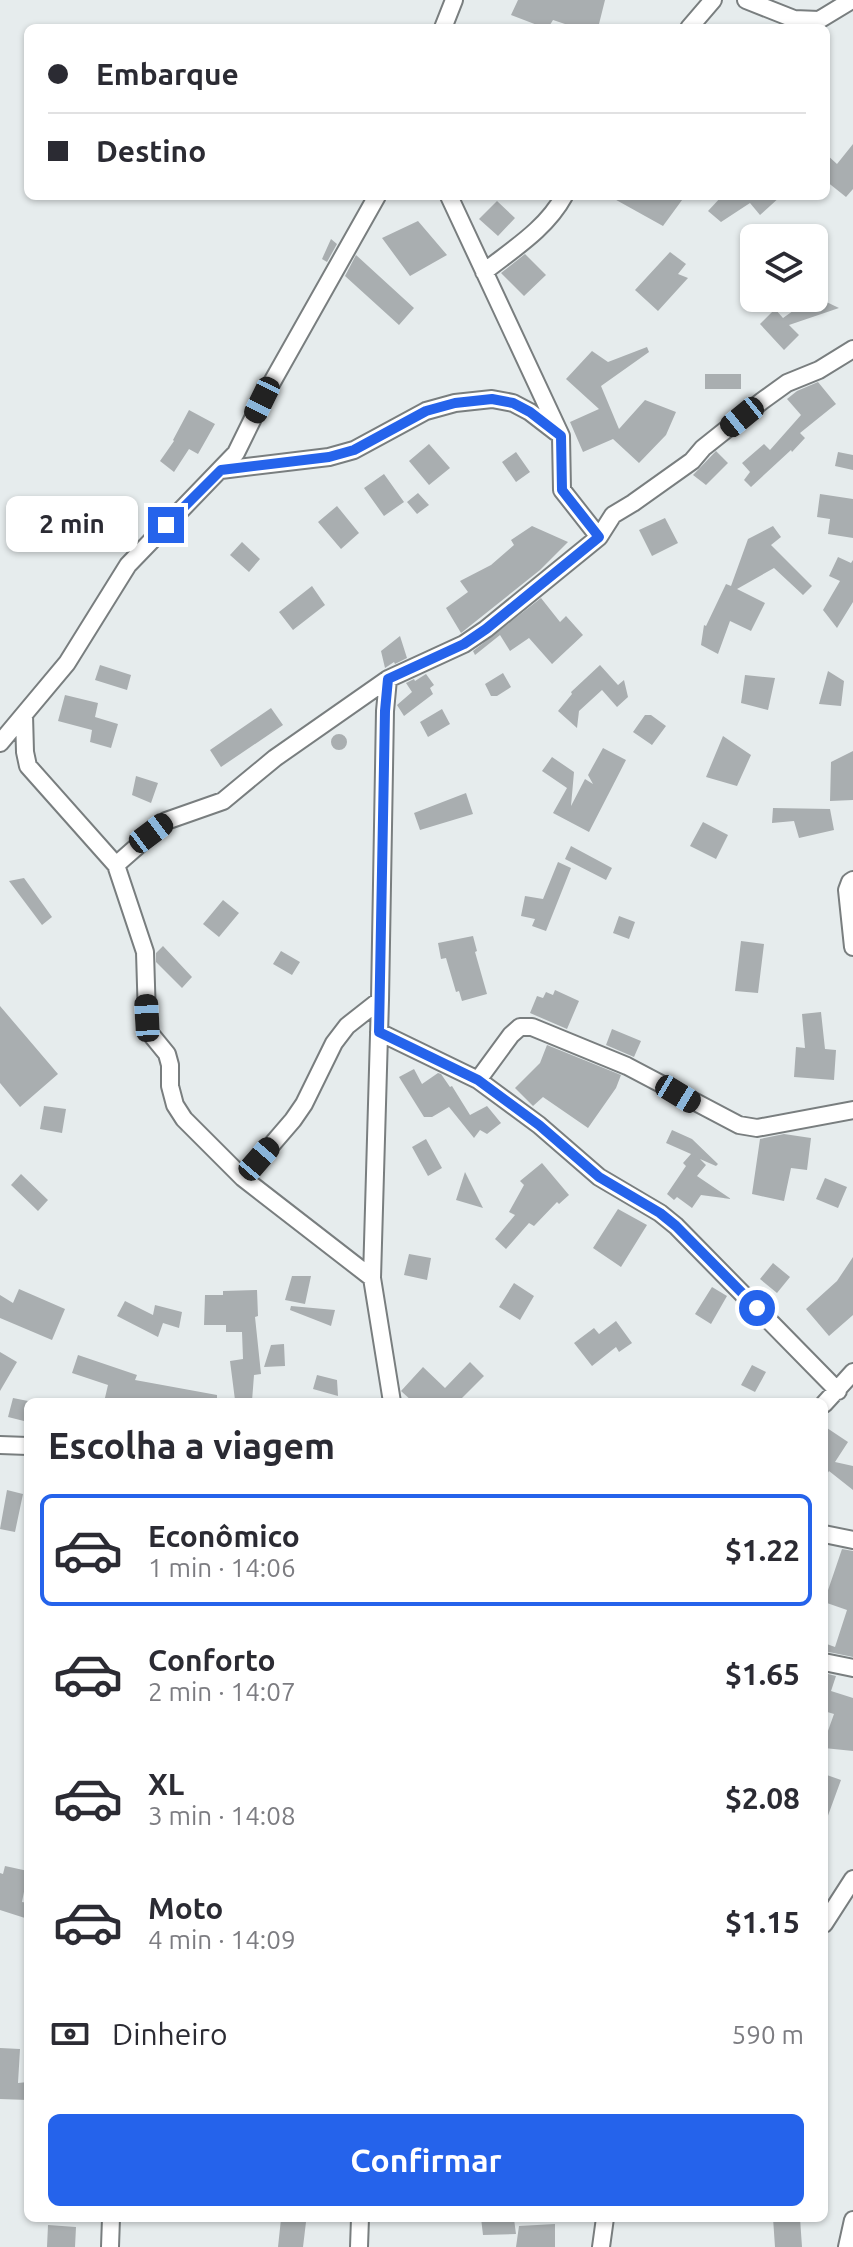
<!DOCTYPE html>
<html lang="pt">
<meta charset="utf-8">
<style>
body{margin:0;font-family:Ubuntu,sans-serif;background:#f2f2f3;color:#2b2b33;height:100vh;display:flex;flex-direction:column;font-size:30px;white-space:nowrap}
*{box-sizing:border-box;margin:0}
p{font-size:26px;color:#7c7c81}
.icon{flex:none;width:44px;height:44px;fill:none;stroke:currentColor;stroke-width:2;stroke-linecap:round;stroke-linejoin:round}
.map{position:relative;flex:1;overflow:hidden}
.drawer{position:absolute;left:24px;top:1398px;width:804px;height:824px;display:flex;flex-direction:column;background:#fff;border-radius:12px;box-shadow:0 2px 6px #0004}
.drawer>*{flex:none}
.guide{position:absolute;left:24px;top:24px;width:806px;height:176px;border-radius:12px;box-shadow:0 2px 6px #0004;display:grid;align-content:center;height:176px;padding:0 24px;background:#fff}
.buttons{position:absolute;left:740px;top:224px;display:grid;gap:16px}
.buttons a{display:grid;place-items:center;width:88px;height:88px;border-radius:12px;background:#fff;box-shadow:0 2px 6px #0004;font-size:40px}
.end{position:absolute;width:36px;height:36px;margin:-18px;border:10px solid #2563eb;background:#fff;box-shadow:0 0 0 4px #fff}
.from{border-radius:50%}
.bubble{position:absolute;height:56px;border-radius:12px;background:#fff;box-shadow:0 2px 6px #0004;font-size:26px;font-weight:700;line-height:56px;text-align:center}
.car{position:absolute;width:24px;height:48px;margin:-24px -12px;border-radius:10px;box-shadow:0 0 6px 2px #0007;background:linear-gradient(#222 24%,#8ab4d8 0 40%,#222 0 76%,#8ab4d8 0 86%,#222 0)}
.guide b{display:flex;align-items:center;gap:28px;height:76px;font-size:30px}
.guide b+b{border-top:2px solid #e1e1e2}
.guide i{width:20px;height:20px;background:#2b2b33}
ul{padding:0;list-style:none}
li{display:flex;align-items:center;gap:24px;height:112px;margin:0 16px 12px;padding:0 8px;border:4px solid transparent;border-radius:12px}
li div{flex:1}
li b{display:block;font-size:30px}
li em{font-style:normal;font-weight:700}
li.selected{border-color:#2563eb}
li>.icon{width:72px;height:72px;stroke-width:1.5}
h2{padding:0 24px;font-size:36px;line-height:96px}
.pay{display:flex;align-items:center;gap:20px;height:88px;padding:0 24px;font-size:30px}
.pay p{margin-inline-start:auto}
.action{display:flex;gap:16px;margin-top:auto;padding:16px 24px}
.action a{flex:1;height:92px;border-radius:12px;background:#2563eb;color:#fff;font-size:32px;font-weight:700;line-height:92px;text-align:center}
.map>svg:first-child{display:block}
</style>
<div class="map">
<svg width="853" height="2247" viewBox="0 0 853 2247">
<rect width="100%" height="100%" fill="#e6eced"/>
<!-- building -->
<path fill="#a9aeb0" d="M 518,0 L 605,0 L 598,28 L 577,28 L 553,20 L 548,28 L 545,28 L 511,15 Z
M 853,144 L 853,189 L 846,197 L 826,181 L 826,154 L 837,164 Z
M 609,196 L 685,196 L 663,226 Z
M 722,196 L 781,196 L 760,215 L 750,203 L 721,222 L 708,211 Z
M 497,201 L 515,218 L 498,236 L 479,219 Z
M 418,221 L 447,255 L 410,276 L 382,238 Z
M 331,239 L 337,244 L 327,262 L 322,259 Z
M 670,252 L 686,264 L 678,274 L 688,278 L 658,311 L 635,290 Z
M 525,254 L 546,275 L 524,296 L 501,273 Z
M 356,255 L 414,308 L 399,325 L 345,276 Z
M 814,296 L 839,308 L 789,325 L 799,335 L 784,350 L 760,324 L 775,309 L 783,318 Z
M 647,347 L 649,352 L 601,386 L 619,429 L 645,400 L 676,412 L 666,435 L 639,463 L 613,439 L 583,452 L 570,422 L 599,409 L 566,379 L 592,351 L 608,362 Z
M 705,374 L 741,374 L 741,389 L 705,389 Z
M 818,382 L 836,404 L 800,433 L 805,438 L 792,452 L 791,450 L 751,487 L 744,480 L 750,472 L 742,463 L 764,444 L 770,450 L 801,415 L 787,399 L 797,391 Z
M 189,410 L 215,424 L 198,454 L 189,449 L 174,472 L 160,461 L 174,441 L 173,440 Z
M 429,444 L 450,468 L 429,485 L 409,461 Z
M 716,451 L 728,463 L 706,485 L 693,475 Z
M 516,452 L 530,472 L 516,482 L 502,462 Z
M 838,452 L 853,455 L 853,470 L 835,466 Z
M 384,474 L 404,502 L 384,516 L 364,488 Z
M 418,493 L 429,505 L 417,514 L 407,502 Z
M 820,494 L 853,499 L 853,538 L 828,534 L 830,519 L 817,517 Z
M 337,506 L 359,533 L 341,549 L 318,522 Z
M 665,518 L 678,543 L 652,556 L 639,530 Z
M 532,526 L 568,542 L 540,570 L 461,633 L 446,608 L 468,592 L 460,581 L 491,565 L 514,545 L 511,540 Z
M 773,526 L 781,537 L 771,545 L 812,586 L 803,595 L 774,568 L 737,589 L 765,603 L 751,631 L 730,621 L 718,654 L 701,645 L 704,625 L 706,626 L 726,584 L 731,586 L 748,539 Z
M 242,542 L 260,559 L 249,572 L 230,555 Z
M 838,557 L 851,563 L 853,560 L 853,602 L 837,628 L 823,610 L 840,581 L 829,576 Z
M 312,586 L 325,605 L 293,630 L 279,612 Z
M 541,598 L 560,622 L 566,616 L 583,635 L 552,664 L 529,638 L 510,651 L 500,635 L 475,655 L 473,651 Z
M 400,636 L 407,658 L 395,664 L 394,662 L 385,668 L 381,651 Z
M 100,665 L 131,675 L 127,690 L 95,680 Z
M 600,665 L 618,685 L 624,680 L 628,697 L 617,707 L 602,690 L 579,711 L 577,728 L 558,711 L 572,694 L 571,692 Z
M 828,671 L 844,681 L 841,706 L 819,704 Z
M 503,673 L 511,687 L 497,696 L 491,696 L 485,684 Z
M 426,674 L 434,685 L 430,688 L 433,694 L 404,716 L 397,705 L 412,692 L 406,683 L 414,679 L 415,681 Z
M 745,675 L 775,678 L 768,710 L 741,703 Z
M 65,695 L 98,703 L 95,717 L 118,724 L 111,748 L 90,742 L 92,730 L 58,721 Z
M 271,708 L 283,725 L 221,767 L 210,750 Z
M 442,709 L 450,724 L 428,737 L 420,722 Z
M 645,715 L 651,715 L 666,726 L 652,745 L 633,732 Z
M331 742a8 8 0 1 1 16 0a8 8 0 1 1-16 0Z
M 723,736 L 751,755 L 737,786 L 706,777 Z
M 603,748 L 626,760 L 589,832 L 553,813 L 567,788 L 542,771 L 552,757 L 574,772 L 571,806 L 585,779 L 593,784 L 588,775 Z
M 853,751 L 853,800 L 830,801 L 831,762 Z
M 136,776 L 158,783 L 151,803 L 132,795 Z
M 466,793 L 473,814 L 420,830 L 414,813 Z
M 773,808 L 830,809 L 834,830 L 799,838 L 794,821 L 772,823 Z
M 703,822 L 728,835 L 716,859 L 690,846 Z
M 571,846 L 612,868 L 606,880 L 565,859 Z
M 558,862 L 571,868 L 546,931 L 532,926 L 535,919 L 521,916 L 525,896 L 543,899 Z
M 24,878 L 52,917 L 42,925 L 9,881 Z
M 223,900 L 239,913 L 219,937 L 203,924 Z
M 619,916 L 635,922 L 629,939 L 613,933 Z
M 473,936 L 477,951 L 475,952 L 487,994 L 462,1001 L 459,991 L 456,992 L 446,958 L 441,959 L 438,943 Z
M 741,941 L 764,944 L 758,993 L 735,991 Z
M 163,946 L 192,977 L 182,988 L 156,962 L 156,953 Z
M 281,951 L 300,962 L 292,975 L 273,964 Z
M 555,990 L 579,1001 L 567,1029 L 530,1013 L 537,996 L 543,998 L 546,992 L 553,995 Z
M 0,1006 L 58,1074 L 20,1107 L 0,1083 Z
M 821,1012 L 825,1049 L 836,1050 L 834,1080 L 794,1077 L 796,1047 L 805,1048 L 802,1014 Z
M 612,1029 L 641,1041 L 634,1057 L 606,1045 Z
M 547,1045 L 621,1075 L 616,1088 L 588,1128 L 543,1097 L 533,1106 L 515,1088 L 540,1063 Z
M 414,1069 L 422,1084 L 438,1073 L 441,1074 L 450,1087 L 452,1086 L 470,1115 L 487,1106 L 501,1123 L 487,1134 L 480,1130 L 474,1138 L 449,1107 L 432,1117 L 424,1117 L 399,1077 Z
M 44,1106 L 66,1109 L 62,1133 L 40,1129 Z
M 672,1130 L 692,1139 L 718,1164 L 716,1166 L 700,1159 L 706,1165 L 697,1176 L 731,1199 L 701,1195 L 692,1208 L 677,1197 L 674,1200 L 667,1194 L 686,1166 L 683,1163 L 691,1154 L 666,1143 Z
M 784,1134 L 811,1138 L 807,1170 L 791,1168 L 784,1201 L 752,1194 L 760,1139 Z
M 426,1139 L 442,1168 L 428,1176 L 412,1147 Z
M 542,1163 L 569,1195 L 559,1204 L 557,1202 L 534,1226 L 529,1223 L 506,1249 L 495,1239 L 515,1215 L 509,1212 L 524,1185 L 520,1181 Z
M 465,1172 L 483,1208 L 456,1200 Z
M 21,1174 L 48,1200 L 38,1211 L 11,1185 Z
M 825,1178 L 847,1187 L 838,1208 L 816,1199 Z
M 618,1209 L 647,1225 L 621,1267 L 593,1248 Z
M 409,1254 L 431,1258 L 427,1280 L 404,1275 Z
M 853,1257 L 853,1315 L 829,1336 L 806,1309 L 837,1281 Z
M 773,1263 L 790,1277 L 777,1293 L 760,1279 Z
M 292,1276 L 311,1276 L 305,1304 L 285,1300 Z
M 514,1283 L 534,1296 L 520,1320 L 499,1307 Z
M 712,1287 L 727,1296 L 711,1324 L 695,1314 Z
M 19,1289 L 65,1309 L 52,1340 L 0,1318 L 0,1295 L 13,1303 Z
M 257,1290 L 258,1316 L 255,1317 L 261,1374 L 254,1375 L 252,1401 L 235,1400 L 230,1361 L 243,1359 L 242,1332 L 226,1332 L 226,1325 L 204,1325 L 205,1295 L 223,1295 L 223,1291 Z
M 125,1301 L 153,1315 L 155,1305 L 182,1312 L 179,1328 L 163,1323 L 158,1337 L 117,1316 Z
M 291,1306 L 335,1310 L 331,1326 L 290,1310 Z
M 616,1321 L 632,1343 L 619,1352 L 616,1347 L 592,1366 L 574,1343 L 594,1328 L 599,1334 Z
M 284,1344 L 285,1366 L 264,1367 L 271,1345 Z
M 0,1352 L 17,1362 L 0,1391 Z
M 78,1355 L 137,1375 L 135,1380 L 217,1395 L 217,1402 L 104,1402 L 108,1385 L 72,1373 Z
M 470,1362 L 484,1376 L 459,1401 L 460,1402 L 413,1402 L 401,1391 L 423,1367 L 445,1388 Z
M 752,1365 L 766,1372 L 755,1392 L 741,1385 Z
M 317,1375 L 337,1380 L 338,1396 L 313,1389 Z
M 13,1398 L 28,1401 L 28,1422 L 8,1417 Z
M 824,1426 L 848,1442 L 835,1462 L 853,1466 L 853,1490 L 829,1471 L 824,1479 Z
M 7,1490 L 23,1494 L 15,1532 L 0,1529 Z
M 842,1549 L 853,1551 L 853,1657 L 824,1651 L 824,1643 L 835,1647 L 847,1610 L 824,1602 Z
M 824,1673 L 836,1676 L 831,1691 L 853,1698 L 853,1751 L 824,1748 L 824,1742 L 834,1714 L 824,1711 Z
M 824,1774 L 841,1780 L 826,1821 L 824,1821 Z
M 5,1866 L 28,1871 L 22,1902 L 28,1903 L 28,1919 L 0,1910 L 0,1873 L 3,1874 Z
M 0,2048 L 20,2049 L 18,2083 L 28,2082 L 28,2100 L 0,2099 Z
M 481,2218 L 499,2218 L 499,2220 L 514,2219 L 516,2234 L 483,2235 Z
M 773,2218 L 800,2218 L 802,2247 L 775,2247 Z
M 281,2219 L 306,2222 L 303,2247 L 278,2247 Z
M 555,2224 L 555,2247 L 516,2247 L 519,2226 Z
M 48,2225 L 76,2227 L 75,2247 L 47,2247 Z"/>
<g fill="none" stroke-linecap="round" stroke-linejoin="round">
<!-- street casing -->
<g stroke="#797e7f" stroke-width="20">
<path id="street" d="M 746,0 L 794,19 L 819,20 L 852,0
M 443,28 L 454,0
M 689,28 L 713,0
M 449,196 L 561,436 L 562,490 L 599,537
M 484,272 C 513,249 546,229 564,196
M 221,470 L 329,457 L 354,450 L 426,411 L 455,403 L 492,399 L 513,403 L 530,412 L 556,432
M 388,679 L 385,711 L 380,1000 L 372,1278 L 392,1402
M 24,715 L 25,752 L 28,766 L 116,865 L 145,952 L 147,1018 L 149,1032 L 167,1054 L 170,1065 L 170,1086 L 175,1105 L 184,1119 L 243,1178 L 372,1278
M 0,743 L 67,663 L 128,565 L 236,453 L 262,400 L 377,196
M 116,865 L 166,821 L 223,801 L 275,758 L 388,679 L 464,644 L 486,629 L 599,537 L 613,515 L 633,503 L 692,461 L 703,448 L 762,401 L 787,383 L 819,370 L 853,349
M 853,880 L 850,882 L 847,890 L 853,947
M 379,1032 L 478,1080 L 539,1125 L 599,1177 L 660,1213 L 676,1226 L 838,1391
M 478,1080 L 511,1035 L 520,1027 L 532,1027 L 627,1066 L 739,1125 L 757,1128 L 853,1110
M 243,1178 L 293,1120 L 304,1104 L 334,1043 L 347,1026 L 380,1000
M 824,1404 L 853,1372
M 0,1445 L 28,1446
M 824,1534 L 853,1540
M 824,1662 L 853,1668
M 824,1924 L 853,1879
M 110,2247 L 111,2218
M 359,2247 L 360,2218
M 601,2247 L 605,2218
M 847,2247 L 853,2220"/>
</g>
<!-- street -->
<use href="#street" stroke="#fff" stroke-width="16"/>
</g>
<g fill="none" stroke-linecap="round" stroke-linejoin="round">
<!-- route -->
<path stroke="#2563eb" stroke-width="10" d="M 166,525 L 221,470 L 329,457 L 354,450 L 426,411 L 455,403 L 492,399 L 513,403 L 530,412 L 561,436 L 562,490 L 599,537 L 486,629 L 464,644 L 388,679 L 385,711 L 379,1032 L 478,1080 L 539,1125 L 599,1177 L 660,1213 L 676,1226 L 757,1308"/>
</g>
</svg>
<div class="buttons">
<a><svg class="icon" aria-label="layers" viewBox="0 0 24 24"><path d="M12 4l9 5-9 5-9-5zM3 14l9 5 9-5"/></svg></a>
</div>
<i class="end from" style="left:757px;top:1308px"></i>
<i class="end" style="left:166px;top:525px"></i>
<div class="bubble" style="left:6px;top:496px;width:132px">2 min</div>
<i class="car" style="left:262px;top:400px;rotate:206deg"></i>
<i class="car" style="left:742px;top:417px;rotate:231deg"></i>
<i class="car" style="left:151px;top:833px;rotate:53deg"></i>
<i class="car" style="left:147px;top:1018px;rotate:357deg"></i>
<i class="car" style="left:678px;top:1094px;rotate:121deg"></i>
<i class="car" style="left:259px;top:1159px;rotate:41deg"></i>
<div class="guide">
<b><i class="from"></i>Embarque</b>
<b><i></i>Destino</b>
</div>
<section class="drawer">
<h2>Escolha a viagem</h2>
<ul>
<li class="selected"><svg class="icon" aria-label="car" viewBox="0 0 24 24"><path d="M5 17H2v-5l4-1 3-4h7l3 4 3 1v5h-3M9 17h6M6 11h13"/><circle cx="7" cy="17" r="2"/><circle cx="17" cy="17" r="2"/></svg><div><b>Econômico</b><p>1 min · 14:06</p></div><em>$1.22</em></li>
<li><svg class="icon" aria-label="car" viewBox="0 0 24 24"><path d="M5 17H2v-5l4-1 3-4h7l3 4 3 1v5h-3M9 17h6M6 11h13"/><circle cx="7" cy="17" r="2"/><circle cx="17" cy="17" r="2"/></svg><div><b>Conforto</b><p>2 min · 14:07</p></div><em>$1.65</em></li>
<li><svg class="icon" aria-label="car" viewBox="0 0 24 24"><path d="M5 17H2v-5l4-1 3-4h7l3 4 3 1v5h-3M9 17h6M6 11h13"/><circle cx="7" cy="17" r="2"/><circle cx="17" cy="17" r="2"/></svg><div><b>XL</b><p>3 min · 14:08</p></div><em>$2.08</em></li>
<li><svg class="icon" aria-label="car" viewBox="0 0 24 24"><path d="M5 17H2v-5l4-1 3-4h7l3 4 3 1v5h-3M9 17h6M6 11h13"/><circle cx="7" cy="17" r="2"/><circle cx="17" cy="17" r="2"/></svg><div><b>Moto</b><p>4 min · 14:09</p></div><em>$1.15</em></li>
</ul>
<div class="pay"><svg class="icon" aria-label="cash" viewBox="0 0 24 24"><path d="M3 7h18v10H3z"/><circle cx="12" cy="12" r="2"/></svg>Dinheiro<p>590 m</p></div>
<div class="action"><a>Confirmar</a></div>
</section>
</div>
